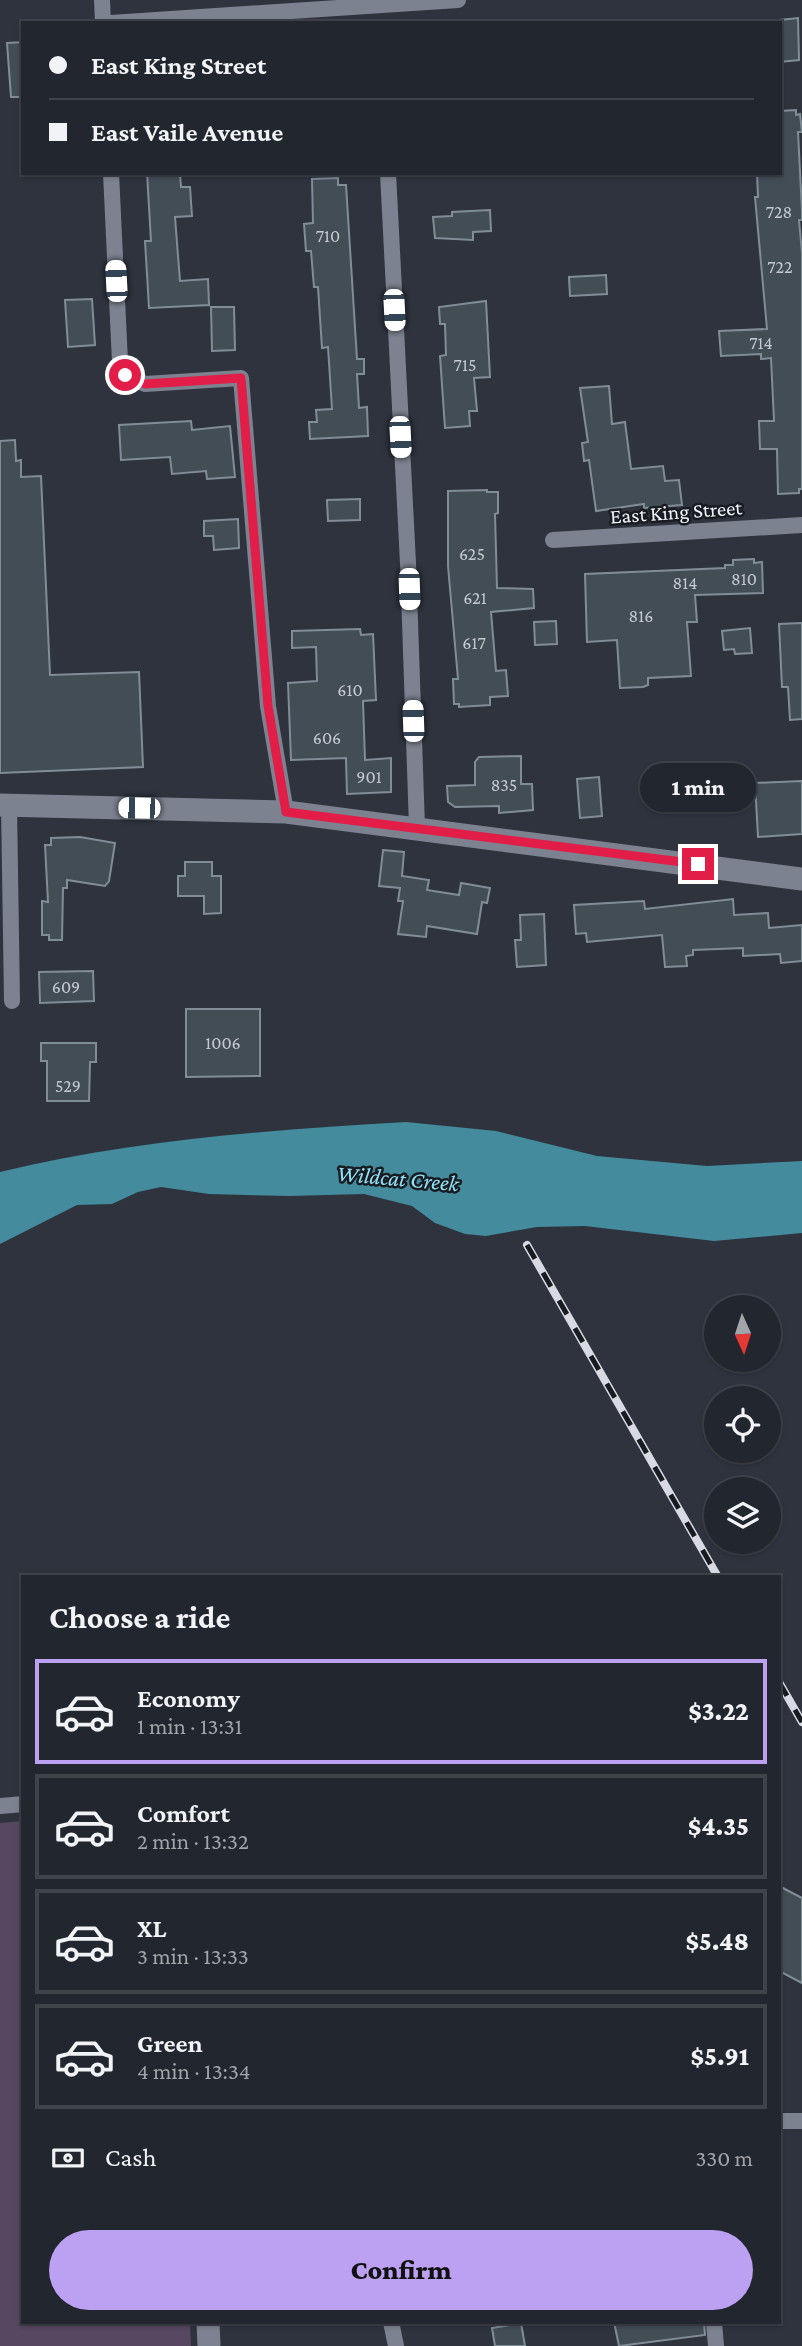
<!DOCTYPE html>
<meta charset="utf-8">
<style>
body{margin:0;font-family:"Crimson Pro",serif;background:#2a2e36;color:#f1f3f6;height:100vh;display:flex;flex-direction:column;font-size:26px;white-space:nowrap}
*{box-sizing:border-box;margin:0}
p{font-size:23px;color:#a2a5aa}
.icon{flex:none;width:38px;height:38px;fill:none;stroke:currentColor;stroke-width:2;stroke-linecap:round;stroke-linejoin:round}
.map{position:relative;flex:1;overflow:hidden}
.panel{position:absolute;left:21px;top:1575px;width:760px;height:749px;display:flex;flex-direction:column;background:#22262e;border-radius:0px;box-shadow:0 2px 5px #0004,0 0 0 2px #3f434a}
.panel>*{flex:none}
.hud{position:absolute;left:21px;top:21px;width:761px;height:154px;border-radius:0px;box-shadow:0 2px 5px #0004,0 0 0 2px #3f434a;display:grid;align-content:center;height:154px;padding:0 28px;background:#22262e}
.needle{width:46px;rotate:177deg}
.controls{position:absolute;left:704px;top:1295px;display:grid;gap:14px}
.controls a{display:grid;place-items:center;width:77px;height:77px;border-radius:50%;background:#22262e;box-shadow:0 2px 5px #0004,0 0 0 2px #3f434a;font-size:35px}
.end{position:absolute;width:32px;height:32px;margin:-16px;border:9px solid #e11d48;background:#fff;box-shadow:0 0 0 4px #fff}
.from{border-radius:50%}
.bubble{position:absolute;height:49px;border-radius:24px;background:#22262e;box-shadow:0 2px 5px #0004,0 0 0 2px #3f434a;font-size:23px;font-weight:800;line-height:49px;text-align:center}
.car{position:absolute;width:21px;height:42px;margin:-21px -10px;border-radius:9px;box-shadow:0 0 5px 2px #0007;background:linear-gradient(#fff 24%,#345 0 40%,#fff 0 76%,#345 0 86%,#fff 0)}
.hud b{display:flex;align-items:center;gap:24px;height:66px;font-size:26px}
.hud b+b{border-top:2px solid #3f434a}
.hud i{width:18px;height:18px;background:#f1f3f6}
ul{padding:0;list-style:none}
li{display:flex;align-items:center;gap:21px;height:105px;margin:0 14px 10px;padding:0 14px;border:4px solid #3f434a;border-radius:0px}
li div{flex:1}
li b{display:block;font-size:26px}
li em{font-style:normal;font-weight:800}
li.on{border-color:#bca0f2}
li>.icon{width:63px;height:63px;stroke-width:1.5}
h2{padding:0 28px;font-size:32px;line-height:84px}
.pay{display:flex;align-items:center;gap:18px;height:77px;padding:0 28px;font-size:26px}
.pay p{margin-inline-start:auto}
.action{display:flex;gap:14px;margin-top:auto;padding:14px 28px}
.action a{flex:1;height:80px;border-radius:42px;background:#bca0f2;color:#111;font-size:28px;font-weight:800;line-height:80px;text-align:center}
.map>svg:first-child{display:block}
</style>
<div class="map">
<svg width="802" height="2346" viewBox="0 0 802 2346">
<rect width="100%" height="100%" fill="#2e333e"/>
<!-- green -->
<path fill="#574761" d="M 23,1821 L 23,2322 L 190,2322 L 191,2346 L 0,2346 L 0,1823 Z"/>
<!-- water -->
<path fill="#438b9d" d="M 406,1122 L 496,1131 L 597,1156 L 707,1166 L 802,1161 L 802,1233 L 714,1241 L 585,1226 L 537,1227 L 486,1236 L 465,1234 L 435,1223 L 412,1206 L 364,1194 L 289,1196 L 209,1194 L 161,1187 L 138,1192 L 112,1204 L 77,1205 L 0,1244 L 0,1172 C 133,1140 270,1130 406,1122 Z"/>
<!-- building -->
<path fill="#424d56" stroke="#808d97" stroke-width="2" d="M 798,18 L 799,60 L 780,62 L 780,20 Z
M 23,42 L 23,97 L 11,97 L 7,43 Z
M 796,110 L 796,115 L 800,114 L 802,132 L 798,132 L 802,211 L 802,220 L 799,220 L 802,253 L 802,489 L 799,489 L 799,493 L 778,494 L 777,449 L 760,449 L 759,421 L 774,421 L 771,358 L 761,359 L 761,354 L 721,356 L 719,331 L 767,329 L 755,197 L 758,197 L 757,173 L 780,173 L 780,111 Z
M 147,173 L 180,173 L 181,187 L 190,187 L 192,216 L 175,217 L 180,281 L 208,279 L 209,305 L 149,308 L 145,241 L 151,241 Z
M 338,178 L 338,185 L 346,185 L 357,359 L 364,359 L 364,374 L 357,374 L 359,408 L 367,407 L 368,436 L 310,439 L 309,422 L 317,422 L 316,410 L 332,409 L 328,347 L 322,348 L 318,287 L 314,287 L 311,251 L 306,251 L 304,224 L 313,223 L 312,179 Z
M 490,210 L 491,231 L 473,232 L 473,240 L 435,238 L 433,217 L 452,216 L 452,212 Z
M 606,275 L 607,294 L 570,296 L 569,277 Z
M 92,299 L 95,345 L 68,347 L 65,300 Z
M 486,301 L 490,377 L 474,378 L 477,411 L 469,411 L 470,426 L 445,428 L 440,356 L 446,355 L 445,324 L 440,324 L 439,307 Z
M 211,307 L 234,307 L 235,350 L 212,351 Z
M 609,386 L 612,424 L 625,422 L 631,469 L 663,466 L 665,481 L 679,480 L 682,505 L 644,508 L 644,504 L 596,511 L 589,460 L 584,461 L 582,443 L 588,442 L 580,388 Z
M 191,421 L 192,430 L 230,426 L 235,477 L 207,479 L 206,471 L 172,474 L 170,457 L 121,460 L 119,425 Z
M 15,440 L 16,461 L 21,460 L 21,477 L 41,476 L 50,675 L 139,672 L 143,767 L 0,773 L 0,441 Z
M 487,490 L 487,492 L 498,492 L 498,513 L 495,514 L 497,588 L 533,589 L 534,608 L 491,612 L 496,671 L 506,670 L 508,696 L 490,697 L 490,705 L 459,707 L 459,704 L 454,704 L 453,679 L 458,679 L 448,566 L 448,491 Z
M 360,499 L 360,520 L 328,521 L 327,500 Z
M 238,519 L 239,548 L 214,550 L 213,536 L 204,536 L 204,521 Z
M 754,559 L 754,563 L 762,562 L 763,593 L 695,595 L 697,622 L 687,622 L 691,676 L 648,678 L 648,685 L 643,687 L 620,688 L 617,640 L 587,642 L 585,574 L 725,568 L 725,565 L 733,565 L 733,560 Z
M 556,621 L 557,644 L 535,645 L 534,622 Z
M 802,623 L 802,719 L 790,720 L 788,687 L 782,687 L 779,624 Z
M 750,628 L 752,653 L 735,654 L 734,649 L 724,650 L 722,631 Z
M 360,629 L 361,635 L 373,634 L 376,700 L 363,701 L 365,760 L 391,758 L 391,792 L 347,794 L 346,758 L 291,760 L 288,683 L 317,681 L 316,647 L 292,648 L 292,631 Z
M 521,756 L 521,784 L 532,784 L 533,810 L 499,813 L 499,806 L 455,807 L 448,802 L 447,786 L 475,785 L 475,762 L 479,757 Z
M 599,777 L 602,816 L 580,818 L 577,779 Z
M 802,781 L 802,834 L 758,837 L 755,783 Z
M 80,837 L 115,843 L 109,881 L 105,886 L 67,880 L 67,888 L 63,888 L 62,940 L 49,940 L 49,935 L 42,935 L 42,901 L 48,902 L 45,845 L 51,845 L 51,838 Z
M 383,850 L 404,852 L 402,876 L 429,880 L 427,890 L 459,895 L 461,883 L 490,888 L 487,903 L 482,902 L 477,934 L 427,926 L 426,937 L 398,934 L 403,901 L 398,901 L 400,888 L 379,886 Z
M 185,862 L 212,862 L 212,876 L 221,876 L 221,913 L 204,914 L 204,896 L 178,896 L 178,876 L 185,876 Z
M 733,899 L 734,915 L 768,913 L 769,928 L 802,925 L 802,961 L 781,963 L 780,954 L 743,956 L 743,948 L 693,950 L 693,955 L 686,956 L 687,966 L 665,967 L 662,935 L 587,942 L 586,933 L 576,934 L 574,905 L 644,901 L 645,909 Z
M 544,914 L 546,965 L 517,967 L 515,940 L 521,940 L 520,915 Z
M 93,971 L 94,1001 L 40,1003 L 39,972 Z
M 186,1009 L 260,1009 L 260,1076 L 186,1077 Z
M 41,1043 L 96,1043 L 96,1062 L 90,1062 L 89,1101 L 47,1101 L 47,1061 L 41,1061 Z
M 779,1886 L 802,1898 L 802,1983 L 779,1971 Z
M 614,2322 L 704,2322 L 705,2335 L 619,2346 Z
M 521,2323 L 525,2346 L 495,2346 L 492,2328 Z"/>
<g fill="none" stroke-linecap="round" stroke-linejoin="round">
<!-- street -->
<path stroke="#7c828f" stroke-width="16" d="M 102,0 L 103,23
M 111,23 L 458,0
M 111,173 L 120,362 L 125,375 L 145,384 L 241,378 L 268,706 L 286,812
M 388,173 L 408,563 L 417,827
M 553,540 L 802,525
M 9,805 L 12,1001
M 0,1806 L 23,1804
M 779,2121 L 802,2121
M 391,2322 L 396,2346
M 714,2322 L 716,2346"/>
<!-- secondary -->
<path stroke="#7c828f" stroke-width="23" d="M 0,805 L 286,812 L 802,879
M 208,2322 L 209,2346"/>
<!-- rail casing -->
<g stroke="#d7dae3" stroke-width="8">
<path id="rail" d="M 527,1245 L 718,1577
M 779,1682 L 802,1722"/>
</g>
<!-- rail -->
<use href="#rail" stroke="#181b20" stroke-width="5" stroke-dasharray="16" stroke-linecap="butt"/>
</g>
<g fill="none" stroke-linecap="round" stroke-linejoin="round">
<!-- route -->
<path stroke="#e11d48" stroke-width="9" d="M 125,375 L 145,384 L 241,378 L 268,706 L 286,812 L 698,864"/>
</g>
<g text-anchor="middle" stroke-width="5" stroke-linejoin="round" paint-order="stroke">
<!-- number labels -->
<g font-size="18" fill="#c5cad2">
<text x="779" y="218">728</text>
<text x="328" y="242">710</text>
<text x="780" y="273">722</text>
<text x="761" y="349">714</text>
<text x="465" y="371">715</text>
<text x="472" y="560">625</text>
<text x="744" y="585">810</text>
<text x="685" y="589">814</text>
<text x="475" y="604">621</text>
<text x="641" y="622">816</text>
<text x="474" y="649">617</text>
<text x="350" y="696">610</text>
<text x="327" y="744">606</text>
<text x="369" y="783">901</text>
<text x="504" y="791">835</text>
<text x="66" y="993">609</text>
<text x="223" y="1049">1006</text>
<text x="68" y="1092">529</text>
</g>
<!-- street labels -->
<g font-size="21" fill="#f1f4fc" stroke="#181b20">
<text transform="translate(676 512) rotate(-4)" y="7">East King Street</text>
</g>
<!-- water labels -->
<g font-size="23" font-style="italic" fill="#90e1f8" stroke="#181b20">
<text transform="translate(398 1178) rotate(5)" y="8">Wildcat Creek</text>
</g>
</g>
</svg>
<div class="controls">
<a><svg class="needle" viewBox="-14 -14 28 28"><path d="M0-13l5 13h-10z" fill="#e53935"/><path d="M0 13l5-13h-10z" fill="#a2a5aa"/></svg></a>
<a><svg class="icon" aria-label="locate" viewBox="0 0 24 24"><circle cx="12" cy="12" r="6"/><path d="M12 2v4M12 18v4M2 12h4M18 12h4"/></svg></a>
<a><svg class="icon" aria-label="layers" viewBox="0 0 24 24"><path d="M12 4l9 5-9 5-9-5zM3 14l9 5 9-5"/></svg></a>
</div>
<i class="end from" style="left:125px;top:375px"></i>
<i class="end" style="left:698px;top:864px"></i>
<div class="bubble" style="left:640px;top:763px;width:116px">1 min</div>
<i class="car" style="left:116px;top:281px;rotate:357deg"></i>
<i class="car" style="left:394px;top:310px;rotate:177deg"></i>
<i class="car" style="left:400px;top:437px;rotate:177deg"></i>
<i class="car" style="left:409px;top:589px;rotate:178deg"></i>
<i class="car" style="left:413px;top:721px;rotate:358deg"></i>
<i class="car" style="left:139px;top:808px;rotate:271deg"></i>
<div class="hud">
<b><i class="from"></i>East King Street</b>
<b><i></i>East Vaile Avenue</b>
</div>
<section class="panel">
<h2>Choose a ride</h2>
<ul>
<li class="on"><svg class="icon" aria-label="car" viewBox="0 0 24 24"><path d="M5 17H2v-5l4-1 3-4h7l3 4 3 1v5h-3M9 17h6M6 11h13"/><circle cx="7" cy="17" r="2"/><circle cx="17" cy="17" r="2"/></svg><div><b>Economy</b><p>1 min · 13:31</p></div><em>$3.22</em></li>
<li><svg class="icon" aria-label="car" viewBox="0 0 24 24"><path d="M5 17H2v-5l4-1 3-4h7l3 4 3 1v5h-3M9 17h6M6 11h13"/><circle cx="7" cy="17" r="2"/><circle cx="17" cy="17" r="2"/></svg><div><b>Comfort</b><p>2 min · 13:32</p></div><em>$4.35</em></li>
<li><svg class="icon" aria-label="car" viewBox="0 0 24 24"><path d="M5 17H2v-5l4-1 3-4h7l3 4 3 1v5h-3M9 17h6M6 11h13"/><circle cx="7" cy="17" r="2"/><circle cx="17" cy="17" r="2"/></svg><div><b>XL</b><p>3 min · 13:33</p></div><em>$5.48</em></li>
<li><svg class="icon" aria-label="car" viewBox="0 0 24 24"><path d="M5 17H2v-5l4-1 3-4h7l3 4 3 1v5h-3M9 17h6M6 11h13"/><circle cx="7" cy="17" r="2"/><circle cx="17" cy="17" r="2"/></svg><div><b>Green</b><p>4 min · 13:34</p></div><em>$5.91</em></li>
</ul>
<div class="pay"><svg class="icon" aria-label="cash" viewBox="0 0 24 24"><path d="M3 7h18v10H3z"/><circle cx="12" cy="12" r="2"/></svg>Cash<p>330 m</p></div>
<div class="action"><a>Confirm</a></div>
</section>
</div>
